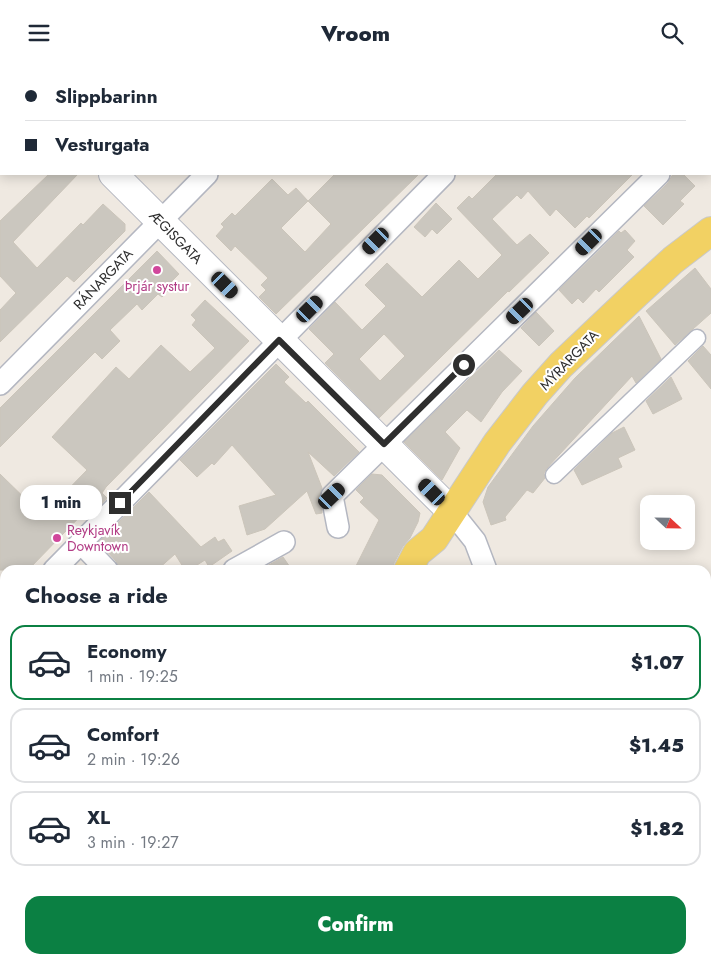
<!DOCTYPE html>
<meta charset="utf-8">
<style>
body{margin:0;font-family:Jost,sans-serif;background:#f6f6f7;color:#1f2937;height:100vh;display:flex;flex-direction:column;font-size:19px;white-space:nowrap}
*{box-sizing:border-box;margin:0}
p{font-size:16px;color:#747a83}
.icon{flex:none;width:28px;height:28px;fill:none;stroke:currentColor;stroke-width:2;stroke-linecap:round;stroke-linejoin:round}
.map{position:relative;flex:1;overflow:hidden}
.side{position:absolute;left:0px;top:500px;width:711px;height:399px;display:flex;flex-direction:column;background:#fff;border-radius:15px 15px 0 0;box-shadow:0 2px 12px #0003}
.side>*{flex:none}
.banner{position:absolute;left:0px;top:0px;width:711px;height:110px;box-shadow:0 2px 12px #0003;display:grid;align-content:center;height:110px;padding:0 25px;background:#fff}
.needle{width:32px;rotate:112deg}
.controls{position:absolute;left:640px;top:430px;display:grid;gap:10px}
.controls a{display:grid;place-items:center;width:55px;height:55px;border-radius:10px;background:#fff;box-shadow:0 2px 12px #0003;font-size:25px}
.end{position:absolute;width:22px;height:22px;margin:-11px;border:6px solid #2e2e2e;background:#fff;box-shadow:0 0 0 2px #fff}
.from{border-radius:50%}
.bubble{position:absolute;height:35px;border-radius:15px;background:#fff;box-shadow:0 2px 12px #0003;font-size:16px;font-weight:800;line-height:35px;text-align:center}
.car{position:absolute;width:15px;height:30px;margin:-15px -8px;border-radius:6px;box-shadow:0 0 4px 1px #0007;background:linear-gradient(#222 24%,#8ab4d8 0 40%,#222 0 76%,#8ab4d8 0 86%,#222 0)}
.banner b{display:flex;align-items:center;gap:18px;height:48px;font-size:19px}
.banner b+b{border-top:1px solid #e0e1e3}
.banner i{width:12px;height:12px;background:#1f2937}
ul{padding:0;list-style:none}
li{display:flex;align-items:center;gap:15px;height:75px;margin:0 10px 8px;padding:0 15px;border:2px solid #e0e1e3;border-radius:15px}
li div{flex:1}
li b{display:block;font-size:19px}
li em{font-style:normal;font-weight:800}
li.selected{border-color:#0b8043}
li>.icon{width:45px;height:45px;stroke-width:1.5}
h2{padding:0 25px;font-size:22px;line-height:60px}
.cta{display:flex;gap:10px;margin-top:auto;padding:10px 25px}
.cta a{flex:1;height:58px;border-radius:15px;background:#0b8043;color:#fff;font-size:20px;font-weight:800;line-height:58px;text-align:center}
header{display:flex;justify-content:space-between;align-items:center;height:65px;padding:0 25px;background:#fff;font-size:22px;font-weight:800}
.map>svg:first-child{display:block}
</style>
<header><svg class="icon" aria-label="menu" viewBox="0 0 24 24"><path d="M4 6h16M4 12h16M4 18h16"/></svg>Vroom<svg class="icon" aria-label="search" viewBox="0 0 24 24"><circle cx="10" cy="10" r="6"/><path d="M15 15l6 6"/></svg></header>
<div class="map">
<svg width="711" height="898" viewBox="0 0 711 898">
<rect width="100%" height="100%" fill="#efe9e1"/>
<!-- water -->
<path fill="#75cff0" d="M 706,606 L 711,613 L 711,761 L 706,750 Z
M 287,894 L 606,894 L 607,898 L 288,898 Z"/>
<!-- building -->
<path fill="#cbc7bf" stroke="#cbc5ba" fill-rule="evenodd" d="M 49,109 L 78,109 L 13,177 L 37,203 L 81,158 L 83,160 L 103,139 L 125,159 L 125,166 L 74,217 L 67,211 L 0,277 L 0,245 L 16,228 L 0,211 L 0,156 Z
M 335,109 L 419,109 L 276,249 L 259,232 L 266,225 L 261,220 L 268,213 L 235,181 L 231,186 L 216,171 L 224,162 L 221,159 L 232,148 L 235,151 L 272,114 L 288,130 L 296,123 L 308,136 ZM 308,136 L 331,159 L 305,187 L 281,163 Z
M 497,109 L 633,109 L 589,153 L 587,151 L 575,163 L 556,144 L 550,151 L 528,126 L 521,134 L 517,130 L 492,154 L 517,180 L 530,169 L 549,188 L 509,227 L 508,226 L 379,353 L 325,298 L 334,289 L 309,264 L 335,237 L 362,265 L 386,241 L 365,220 L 387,198 L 422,232 L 459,195 L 478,214 L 502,190 L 457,143 L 469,131 L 472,134 ZM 384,269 L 405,291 L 380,316 L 359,294 Z
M 673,109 L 683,109 L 695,121 L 680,136 L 684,139 L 663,160 L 644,141 L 668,118 Z
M 436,138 L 452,154 L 437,169 L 432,164 L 425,172 L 414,162 Z
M 625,165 L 635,176 L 627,185 L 634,192 L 599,227 L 596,224 L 583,238 L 578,233 L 572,239 L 559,225 L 619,166 L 621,168 Z
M 157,186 L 179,209 L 171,217 L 174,220 L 162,232 L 158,229 L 142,245 L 137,239 L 110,265 L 120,276 L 102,294 L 95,287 L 0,382 L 0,343 Z
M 695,203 L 711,224 L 711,248 L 675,280 L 646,246 Z
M 205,235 L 249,276 L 106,422 L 102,428 L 107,433 L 99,442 L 98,433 L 28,505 L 0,505 L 0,409 L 40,448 L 48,439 L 51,442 L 87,405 L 52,372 L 116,302 L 129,314 L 161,280 L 190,307 L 215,283 L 192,260 L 196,255 L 191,250 Z
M 536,247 L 554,266 L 539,281 L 521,263 Z
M 639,251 L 661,294 L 636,318 L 632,311 L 547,403 L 544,408 L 545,413 L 533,428 L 527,425 L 505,452 L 506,455 L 491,460 L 483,437 L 488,422 L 533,361 L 575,313 Z
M 703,281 L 711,290 L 711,324 L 688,296 Z
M 499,285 L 522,306 L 502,327 L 481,357 L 467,345 L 445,367 L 460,383 L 442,415 L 404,377 Z
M 276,299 L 289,312 L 284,317 L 306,338 L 308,336 L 359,387 L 334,411 L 308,387 L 322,423 L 320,433 L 322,448 L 316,449 L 307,426 L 265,464 L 247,470 L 239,441 L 276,430 L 232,380 L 214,400 L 212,398 L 197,412 L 180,395 Z
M 671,312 L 682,334 L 653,349 L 646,336 Z
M 624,362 L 635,385 L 618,393 L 622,402 L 582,420 L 574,405 L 612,368 Z
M 372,409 L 382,410 L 420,448 L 418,457 L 410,473 L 403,481 L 394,498 L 392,505 L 354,505 L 379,455 L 360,437 L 364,433 L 356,425 Z
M 149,427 L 201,482 L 215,472 L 218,477 L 224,474 L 232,486 L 209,502 L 205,495 L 189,505 L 185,505 L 175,489 L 157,505 L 119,505 L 116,496 L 101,480 L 100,476 Z
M 283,492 L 292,505 L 260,505 Z"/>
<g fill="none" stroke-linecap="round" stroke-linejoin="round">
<!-- pedestrian casing -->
<g stroke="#b4b7c1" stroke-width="19">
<path id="pedestrian" d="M 554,410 L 697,273"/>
</g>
<!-- minor casing -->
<g stroke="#b4b7c1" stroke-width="24">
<path id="minor" d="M 367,0 L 368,1
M 75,1 L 76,0
M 316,1 L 317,0
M 552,1 L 554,0
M 710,59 L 711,58
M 0,76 L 1,74
M 0,319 L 207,109
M 451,446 L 475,476 L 486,505
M 338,462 L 332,431 L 659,109
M 81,478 L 107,505
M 54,505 L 444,109
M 234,505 L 284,477
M 0,546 L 5,542
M 0,694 L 5,693
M 613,894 L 614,898"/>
</g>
<!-- tertiary casing -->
<g stroke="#b4b7c1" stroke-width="30">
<path id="tertiary" d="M 3,0 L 5,1
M 113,109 L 451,446"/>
</g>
<!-- primary casing -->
<g stroke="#c9c9c9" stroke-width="30">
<path id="primary" d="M 408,505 L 417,488 L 434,474 L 497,378 L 535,329 L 561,300 L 636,229 L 673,195 L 711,166
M 0,807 L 5,802
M 0,848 L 5,843"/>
</g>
<!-- pedestrian -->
<use href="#pedestrian" stroke="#fff" stroke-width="16"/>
<!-- minor -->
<use href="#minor" stroke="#fff" stroke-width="21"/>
<!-- tertiary -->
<use href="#tertiary" stroke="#fff" stroke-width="28"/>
<!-- primary -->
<use href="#primary" stroke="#f2d163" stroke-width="28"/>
</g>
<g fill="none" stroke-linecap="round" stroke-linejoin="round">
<!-- route -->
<path stroke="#2e2e2e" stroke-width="6" d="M 120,438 L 279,275 L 384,379 L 464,300"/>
</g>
<!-- markers -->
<g fill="#d1479c" stroke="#fff" stroke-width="2">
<circle cx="157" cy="205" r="5"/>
<circle cx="57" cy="473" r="5"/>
</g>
<g text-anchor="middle" stroke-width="4" stroke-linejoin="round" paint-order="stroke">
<!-- street labels -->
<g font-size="14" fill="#2e2e2e" stroke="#fff">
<text transform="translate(176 172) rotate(45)" y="5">ÆGISGATA</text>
<text transform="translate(103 214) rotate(-46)" y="5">RÁNARGATA</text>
<text transform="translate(569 295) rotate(-46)" y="5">MÝRARGATA</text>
</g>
<!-- hotel labels -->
<g font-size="14" fill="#b23c85" stroke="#fff">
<text x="157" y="226">Þrjár systur</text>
<text x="67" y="470" text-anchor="start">Reykjavík<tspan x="67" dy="16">Downtown</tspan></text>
</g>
</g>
</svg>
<div class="controls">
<a><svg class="needle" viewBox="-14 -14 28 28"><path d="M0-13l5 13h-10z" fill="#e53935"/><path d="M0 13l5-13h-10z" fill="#747a83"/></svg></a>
</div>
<i class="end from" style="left:464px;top:300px"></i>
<i class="end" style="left:120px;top:438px"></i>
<div class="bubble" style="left:20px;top:420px;width:82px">1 min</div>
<i class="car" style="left:376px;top:176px;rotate:225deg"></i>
<i class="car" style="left:589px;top:177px;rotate:225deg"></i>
<i class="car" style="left:225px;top:220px;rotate:135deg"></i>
<i class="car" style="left:310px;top:244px;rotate:45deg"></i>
<i class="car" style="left:520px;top:246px;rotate:226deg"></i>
<i class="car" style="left:432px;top:427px;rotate:315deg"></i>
<i class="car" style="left:332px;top:431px;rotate:46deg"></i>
<div class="banner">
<b><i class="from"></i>Slippbarinn</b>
<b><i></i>Vesturgata</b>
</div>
<section class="side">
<h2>Choose a ride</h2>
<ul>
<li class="selected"><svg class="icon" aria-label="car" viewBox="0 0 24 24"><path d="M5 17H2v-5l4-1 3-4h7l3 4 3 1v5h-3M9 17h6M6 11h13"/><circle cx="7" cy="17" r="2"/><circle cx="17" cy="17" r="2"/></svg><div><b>Economy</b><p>1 min · 19:25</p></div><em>$1.07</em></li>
<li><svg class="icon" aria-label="car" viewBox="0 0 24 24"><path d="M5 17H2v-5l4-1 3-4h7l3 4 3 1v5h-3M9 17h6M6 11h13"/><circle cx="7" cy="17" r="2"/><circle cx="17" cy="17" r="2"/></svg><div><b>Comfort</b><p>2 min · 19:26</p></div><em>$1.45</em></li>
<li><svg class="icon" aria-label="car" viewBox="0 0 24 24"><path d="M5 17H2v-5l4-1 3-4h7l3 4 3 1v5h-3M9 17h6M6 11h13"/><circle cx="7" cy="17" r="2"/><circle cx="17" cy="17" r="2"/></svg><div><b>XL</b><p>3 min · 19:27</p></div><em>$1.82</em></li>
</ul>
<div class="cta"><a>Confirm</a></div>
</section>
</div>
